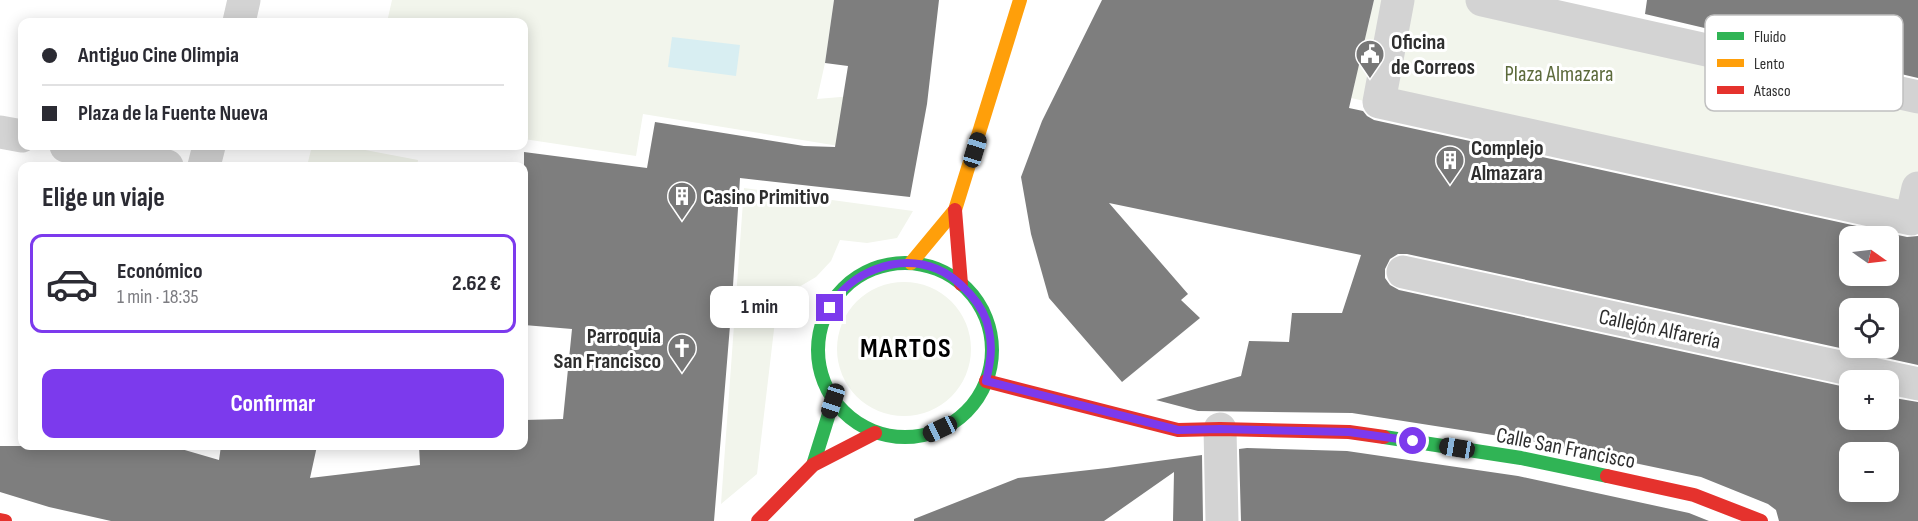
<!DOCTYPE html>
<html lang="es">
<meta charset="utf-8">
<style>
body{margin:0;font-family:"Sofia Sans Condensed",sans-serif;background:#f2f2f3;color:#2b2b33;height:100vh;display:flex;flex-direction:column;font-size:22px;white-space:nowrap}
*{box-sizing:border-box;margin:0}
p{font-size:20px;color:#7c7c81}
.icon{flex:none;width:33px;height:33px;fill:none;stroke:currentColor;stroke-width:2;stroke-linecap:round;stroke-linejoin:round}
.map{position:relative;flex:1;overflow:hidden}
.details{position:absolute;left:18px;top:162px;width:510px;height:288px;display:flex;flex-direction:column;background:#fff;border-radius:12px;box-shadow:0 3px 15px #0003}
.details>*{flex:none}
.hud{position:absolute;left:18px;top:18px;width:510px;height:132px;border-radius:12px;box-shadow:0 3px 15px #0003;display:grid;align-content:center;height:132px;padding:0 24px;background:#fff}
.needle{width:39px;rotate:104deg}
.controls{position:absolute;left:1839px;top:226px;display:grid;gap:12px}
.controls a{display:grid;place-items:center;width:60px;height:60px;border-radius:12px;background:#fff;box-shadow:0 3px 15px #0003;font-size:30px}
.end{position:absolute;width:27px;height:27px;margin:-14px;border:8px solid #7c3aed;background:#fff;box-shadow:0 0 0 3px #fff}
.from{border-radius:50%}
.bubble{position:absolute;height:42px;border-radius:12px;background:#fff;box-shadow:0 3px 15px #0003;font-size:20px;font-weight:700;line-height:42px;text-align:center}
.car{position:absolute;width:18px;height:36px;margin:-18px -9px;border-radius:8px;box-shadow:0 0 4px 2px #0007;background:linear-gradient(#222 24%,#8ab4d8 0 40%,#222 0 76%,#8ab4d8 0 86%,#222 0)}
.hud b{display:flex;align-items:center;gap:21px;height:57px;font-size:22px}
.hud b+b{border-top:2px solid #e1e1e2}
.hud i{width:15px;height:15px;background:#2b2b33}
ul{padding:0;list-style:none}
li{display:flex;align-items:center;gap:18px;height:99px;margin:0 12px 9px;padding:0 12px;border:3px solid transparent;border-radius:12px}
li div{flex:1}
li b{display:block;font-size:22px}
li em{font-style:normal;font-weight:700}
li.active{border-color:#7c3aed}
li>.icon{width:54px;height:54px;stroke-width:1.5}
h2{padding:0 24px;font-size:27px;line-height:72px}
.action{display:flex;gap:12px;margin-top:auto;padding:12px 24px}
.action a{flex:1;height:69px;border-radius:12px;background:#7c3aed;color:#fff;font-size:24px;font-weight:700;line-height:69px;text-align:center}
.map>svg:first-child{display:block}
</style>
<div class="map">
<svg width="1918" height="521" viewBox="0 0 1918 521">
<rect width="100%" height="100%" fill="#fff"/>
<!-- green -->
<path fill="#f2f5ec" d="M 392,0 L 834,0 L 825,63 L 817,99 L 852,96 L 845,147 L 643,114 L 636,156 L 524,139 L 524,22 L 387,22 Z
M 1374,0 L 1556,0 L 1918,89 L 1918,225 L 1351,98 Z
M 312,146 L 344,146 L 418,160 L 417,166 L 307,166 Z
M 744,188 L 913,211 L 897,238 L 867,243 L 840,240 L 831,261 L 816,277 L 799,287 L 779,287 L 757,474 L 721,504 Z
M837 349a67 67 0 1 1 134 0a67 67 0 1 1-134 0Z"/>
<!-- water -->
<path fill="#d8eef2" d="M 672,37 L 740,45 L 736,76 L 668,67 Z"/>
<!-- building -->
<path fill="#7e7e7e" fill-rule="evenodd" d="M 834,0 L 939,0 L 927,104 L 910,197 L 740,178 L 732,301 L 714,521 L 111,521 L 49,507 L 0,492 L 0,446 L 171,446 L 219,460 L 221,446 L 317,446 L 310,478 L 420,465 L 419,446 L 524,446 L 524,420 L 563,419 L 572,329 L 524,325 L 524,152 L 647,168 L 655,122 L 804,146 L 835,147 L 848,66 L 825,63 Z
M 1102,0 L 1374,0 L 1349,108 L 1363,111 L 1367,116 L 1374,120 L 1907,237 L 1918,236 L 1918,365 L 1407,254 L 1398,254 L 1390,259 L 1385,269 L 1385,278 L 1390,285 L 1399,290 L 1850,388 L 1850,420 L 1888,420 L 1888,397 L 1918,402 L 1918,521 L 1779,521 L 1776,510 L 1768,504 L 1701,477 L 1525,440 L 1352,413 L 1198,411 L 1156,400 L 1241,376 L 1249,341 L 1289,342 L 1292,313 L 1342,313 L 1361,255 L 1109,203 L 1188,294 L 1181,300 L 1200,318 L 1122,382 L 1049,298 L 1031,234 L 1021,177 L 1042,121 ZM 1850,237 L 1888,237 L 1888,276 L 1850,276 ZM 1850,309 L 1888,309 L 1888,348 L 1850,348 ZM 1850,453 L 1888,453 L 1888,492 L 1850,492 Z
M 1647,0 L 1918,0 L 1918,78 L 1645,14 Z
M 1247,448 L 1347,451 L 1518,476 L 1689,513 L 1709,521 L 1241,521 L 1239,449 Z
M 1202,455 L 1203,521 L 1173,521 L 1174,472 L 1104,521 L 914,521 L 914,519 L 1018,478 L 1107,468 Z"/>
<g fill="none" stroke-linecap="round" stroke-linejoin="round">
<!-- street -->
<path stroke="#d3d3d3" stroke-width="33" d="M 1398,0 L 1379,102 L 1911,219 L 1918,188
M 1482,0 L 1918,97
M 239,22 L 244,0
M 0,132 L 22,136
M 66,146 L 167,166
M 204,166 L 209,146
M 1403,272 L 1918,384
M 1220,429 L 1222,521"/>
<!-- fast -->
<path stroke="#30b455" stroke-width="14" d="M818 350a87 87 0 1 1 174 0a87 87 0 1 1-174 0Z
M 1384,437 L 1521,458 L 1607,476
M 813,465 L 833,401"/>
<!-- slow -->
<path stroke="#ff9f0a" stroke-width="14" d="M 911,263 L 955,210 L 1020,0"/>
<!-- jam -->
<path stroke="#e5322d" stroke-width="14" d="M 955,210 L 961,284
M 986,381 L 1178,430 L 1220,429 L 1349,432 L 1384,437
M 1607,476 L 1694,495 L 1761,521
M 0,520 L 5,521
M 758,521 L 813,465 L 875,433"/>
</g>
<g fill="none" stroke-linecap="round" stroke-linejoin="round">
<!-- route -->
<path stroke="#7c3aed" stroke-width="8" d="M 830,308 C 849,272 898,253 937,269 C 950,274 961,284 970,294 C 979,304 987,318 989,331 C 993,349 990,364 986,381 L 1178,430 L 1220,429 L 1349,432 L 1413,441"/>
</g>
<!-- icons -->
<defs>
<g id="civic-pin" transform="scale(1.5)"><path d="M0 17L-7.5 6A9.5 9.5 0 1 1 7.5 6Z" fill="#777" stroke="#fff"/><path d="M-.6-6.5H3V-4.5H.6V-3L4-1V1h2V6H-6V1h2V-1L-.6-3ZM-1.2 2.5V6h2.4V2.5Z" fill="#fff"/></g>
<g id="building-pin" transform="scale(1.5)"><path d="M0 17L-7.5 6A9.5 9.5 0 1 1 7.5 6Z" fill="#777" stroke="#fff"/><path d="M-4-6H4V6H1V3H-1V6H-4ZM-2.5-4.3h1.7v1.8h-1.7ZM.8-4.3h1.7v1.8H.8ZM-2.5-1h1.7V.8h-1.7ZM.8-1h1.7V.8H.8Z" fill="#fff"/></g>
<g id="church-pin" transform="scale(1.5)"><path d="M0 17L-7.5 6A9.5 9.5 0 1 1 7.5 6Z" fill="#777" stroke="#fff"/><path d="M-1.2-6h2.4v3.5h3.3v2.4h-3.3V6h-2.4V-.1h-3.3v-2.4h3.3Z" fill="#fff"/></g>
</defs>
<g fill-rule="evenodd">
<use href="#civic-pin" x="1370" y="54"/>
<use href="#building-pin" x="1450" y="160"/>
<use href="#building-pin" x="682" y="196"/>
<use href="#church-pin" x="682" y="348"/>
</g>
<g text-anchor="middle" stroke-width="6" stroke-linejoin="round" paint-order="stroke">
<!-- poi labels -->
<g font-size="22" font-weight="bold" fill="#2e2e2e" stroke="#fff" text-anchor="start">
<text x="1391" y="49">Oficina<tspan x="1391" dy="25">de Correos</tspan></text>
<text x="1471" y="155">Complejo<tspan x="1471" dy="25">Almazara</tspan></text>
<text x="703" y="204">Casino Primitivo</text>
<text x="661" y="343" text-anchor="end">Parroquia<tspan x="661" dy="25">San Francisco</tspan></text>
</g>
<!-- park labels -->
<g font-size="22" fill="#5c6a3b" stroke="#fff">
<text x="1559" y="81">Plaza Almazara</text>
</g>
<!-- street labels -->
<g font-size="22" fill="#2e2e2e" stroke="#fff">
<text transform="translate(1660 328) rotate(12)" y="8">Callejón Alfarería</text>
<text transform="translate(1566 447) rotate(11)" y="8">Calle San Francisco</text>
</g>
<!-- district labels -->
<g font-size="28" font-weight="bold" letter-spacing="1.5" fill="#000" stroke="#fff">
<text x="906" y="357">MARTOS</text>
</g>
</g>
<!-- legend -->
<rect x="1705" y="15" width="198" height="96" rx="9" fill="#fff" stroke="#c0c0c0" stroke-width="1.5"/>
<rect x="1717" y="32" width="27" height="8" fill="#30b455"/>
<rect x="1717" y="59" width="27" height="8" fill="#ff9f0a"/>
<rect x="1717" y="86" width="27" height="8" fill="#e5322d"/>
<g font-size="16" fill="#2e2e2e">
<text x="1754" y="42">Fluido</text>
<text x="1754" y="69">Lento</text>
<text x="1754" y="96">Atasco</text>
</g>
</svg>
<div class="controls">
<a><svg class="needle" viewBox="-14 -14 28 28"><path d="M0-13l5 13h-10z" fill="#e53935"/><path d="M0 13l5-13h-10z" fill="#7c7c81"/></svg></a>
<a><svg class="icon" aria-label="locate" viewBox="0 0 24 24"><circle cx="12" cy="12" r="6"/><path d="M12 2v4M12 18v4M2 12h4M18 12h4"/></svg></a>
<a>+</a>
<a>−</a>
</div>
<i class="end from" style="left:1413px;top:441px"></i>
<i class="end" style="left:830px;top:308px"></i>
<div class="bubble" style="left:710px;top:286px;width:99px">1 min</div>
<i class="car" style="left:975px;top:150px;rotate:17deg"></i>
<i class="car" style="left:833px;top:401px;rotate:198deg"></i>
<i class="car" style="left:940px;top:429px;rotate:245deg"></i>
<i class="car" style="left:1457px;top:448px;rotate:279deg"></i>
<div class="hud">
<b><i class="from"></i>Antiguo Cine Olimpia</b>
<b><i></i>Plaza de la Fuente Nueva</b>
</div>
<section class="details">
<h2>Elige un viaje</h2>
<ul>
<li class="active"><svg class="icon" aria-label="car" viewBox="0 0 24 24"><path d="M5 17H2v-5l4-1 3-4h7l3 4 3 1v5h-3M9 17h6M6 11h13"/><circle cx="7" cy="17" r="2"/><circle cx="17" cy="17" r="2"/></svg><div><b>Económico</b><p>1 min · 18:35</p></div><em>2.62 €</em></li>
</ul>
<div class="action"><a>Confirmar</a></div>
</section>
</div>
